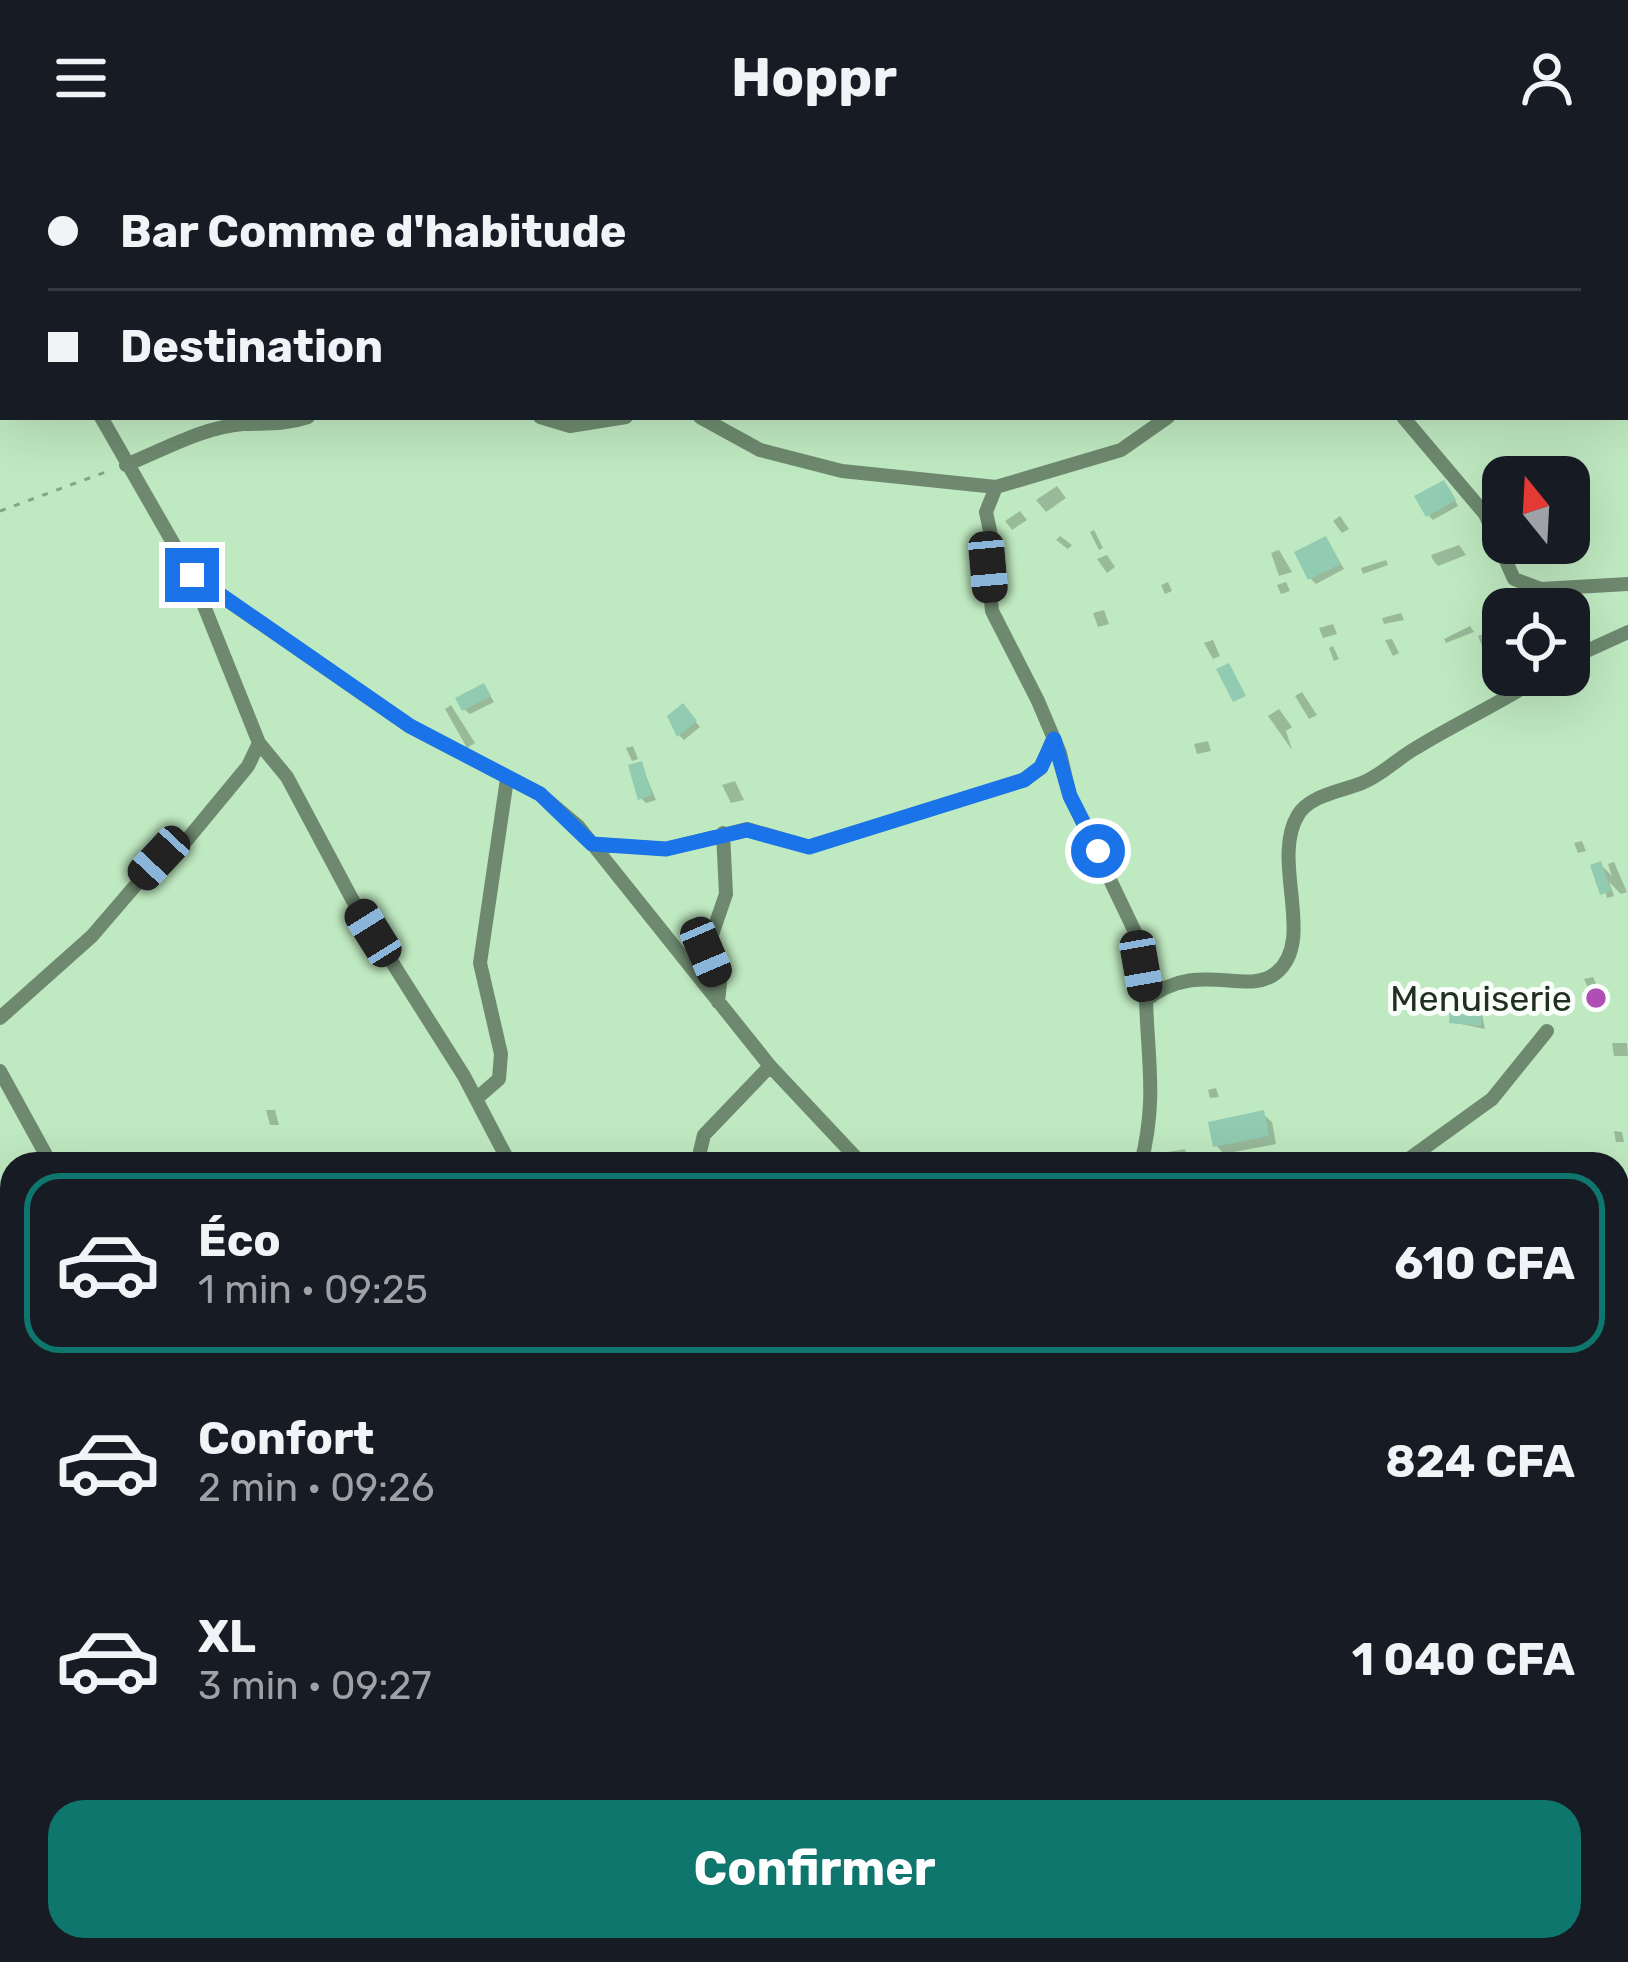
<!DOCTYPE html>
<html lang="fr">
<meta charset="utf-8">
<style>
body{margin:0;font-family:Rubik,sans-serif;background:#20242c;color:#f1f3f6;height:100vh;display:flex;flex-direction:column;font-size:45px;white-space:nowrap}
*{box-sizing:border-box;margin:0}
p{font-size:39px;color:#9ea1a6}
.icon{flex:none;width:66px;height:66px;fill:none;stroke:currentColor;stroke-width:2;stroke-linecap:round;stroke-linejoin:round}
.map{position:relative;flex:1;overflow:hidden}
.details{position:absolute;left:0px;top:996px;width:1629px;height:810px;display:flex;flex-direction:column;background:#171b24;border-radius:36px 36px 0 0;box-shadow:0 12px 48px #0002}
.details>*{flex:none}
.guide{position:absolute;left:0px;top:0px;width:1629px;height:264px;box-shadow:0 12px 48px #0002;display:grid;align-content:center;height:264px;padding:0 48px;background:#171b24}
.needle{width:78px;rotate:342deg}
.tools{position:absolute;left:1482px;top:300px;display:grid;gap:24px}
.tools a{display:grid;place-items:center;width:108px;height:108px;border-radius:24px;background:#171b24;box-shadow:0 12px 48px #0002;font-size:60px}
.end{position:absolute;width:54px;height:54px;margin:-27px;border:15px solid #1a73e8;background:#fff;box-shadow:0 0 0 6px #fff}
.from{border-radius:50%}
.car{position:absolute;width:36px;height:72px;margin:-36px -18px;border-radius:15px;box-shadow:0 0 9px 3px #0007;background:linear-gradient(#222 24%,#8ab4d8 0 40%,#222 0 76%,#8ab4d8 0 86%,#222 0)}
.guide b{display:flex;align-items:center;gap:42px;height:114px;font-size:45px}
.guide b+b{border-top:3px solid #363941}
.guide i{width:30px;height:30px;background:#f1f3f6}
ul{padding:21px 0 0;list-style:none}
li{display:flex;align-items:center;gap:36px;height:180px;margin:0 24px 18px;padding:0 24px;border:6px solid transparent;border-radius:36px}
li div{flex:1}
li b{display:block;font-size:45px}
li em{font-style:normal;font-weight:700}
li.active{border-color:#0f766e}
li>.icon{width:108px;height:108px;stroke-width:1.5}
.button{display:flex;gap:24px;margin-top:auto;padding:24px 48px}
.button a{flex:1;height:138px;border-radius:36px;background:#0f766e;color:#fff;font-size:48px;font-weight:700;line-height:138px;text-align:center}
header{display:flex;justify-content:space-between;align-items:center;height:156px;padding:0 48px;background:#171b24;font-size:54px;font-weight:700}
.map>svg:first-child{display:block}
</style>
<header><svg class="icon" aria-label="menu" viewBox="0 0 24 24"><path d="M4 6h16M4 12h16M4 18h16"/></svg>Hoppr<svg class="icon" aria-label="person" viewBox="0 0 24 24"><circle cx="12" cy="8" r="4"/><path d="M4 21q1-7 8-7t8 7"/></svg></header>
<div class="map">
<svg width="1628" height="1806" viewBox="0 0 1628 1806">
<rect width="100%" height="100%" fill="#bfe9c0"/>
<!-- built -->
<path fill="#b0e0b2" d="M 1617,1042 L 1628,1042 L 1628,1402 L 1617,1403 Z"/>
<!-- shadow -->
<path fill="#0003" d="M 1057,330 L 1066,342 L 1046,356 L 1036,344 Z
M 1449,332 L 1458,350 L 1433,364 L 1428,359 Z
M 1020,355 L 1027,364 L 1012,374 L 1005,365 Z
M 1340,360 L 1349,373 L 1342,377 L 1333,365 Z
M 1094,374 L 1103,392 L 1099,394 L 1090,376 Z
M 1060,380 L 1072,389 L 1068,393 L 1056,384 Z
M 1326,384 L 1344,413 L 1316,428 L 1311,423 Z
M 1459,389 L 1466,399 L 1438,410 L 1433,404 L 1431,399 Z
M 1279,394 L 1292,416 L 1279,420 L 1271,397 Z
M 1107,399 L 1115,411 L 1107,417 L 1097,403 Z
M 1386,404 L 1388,409 L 1363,418 L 1361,412 Z
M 1168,426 L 1172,435 L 1165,438 L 1161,429 Z
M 1286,426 L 1290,435 L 1281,438 L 1277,429 Z
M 1104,454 L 1109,468 L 1098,471 L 1093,457 Z
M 1401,457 L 1404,464 L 1384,468 L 1382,462 Z
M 1333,468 L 1337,478 L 1323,482 L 1319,472 Z
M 1470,470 L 1474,476 L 1446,487 L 1444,483 Z
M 1497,474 L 1501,483 L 1482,490 L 1478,480 Z
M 1392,483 L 1399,497 L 1393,500 L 1385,484 Z
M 1213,484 L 1220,500 L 1213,503 L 1204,487 Z
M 1333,490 L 1339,503 L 1334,505 L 1329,492 Z
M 1505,519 L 1550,519 L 1515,533 Z
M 488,536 L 494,546 L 470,558 L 464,553 Z
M 1302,536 L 1317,559 L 1309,563 L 1295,540 Z
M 451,549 L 475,587 L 467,592 L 445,553 Z
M 683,551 L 700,571 L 684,584 L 679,579 Z
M 1279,553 L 1292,571 L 1286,575 L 1292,594 L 1268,560 Z
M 1208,585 L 1211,595 L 1197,598 L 1194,588 Z
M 633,590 L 638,603 L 632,605 L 626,592 Z
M 641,608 L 656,644 L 646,647 L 641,642 Z
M 735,625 L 744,644 L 731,647 L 722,629 Z
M 1574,687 L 1582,685 L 1586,695 L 1578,697 Z
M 1614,706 L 1627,736 L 1621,738 L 1609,726 L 1614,740 L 1607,742 L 1600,708 L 1612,720 L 1608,708 Z
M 1593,821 L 1597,830 L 1588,832 L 1584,823 Z
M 1481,854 L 1485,873 L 1452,866 Z
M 1612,887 L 1627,887 L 1628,900 L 1614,900 Z
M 1208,934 L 1216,932 L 1219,941 L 1210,942 Z
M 266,954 L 275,954 L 279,969 L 270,969 Z
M 1263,958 L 1272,966 L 1276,988 L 1224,998 L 1216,989 Z
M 1614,975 L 1622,976 L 1624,986 L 1616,986 Z
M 1185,993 L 1187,1000 L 1171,1003 L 1168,996 Z
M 1628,1383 L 1628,1396 L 1617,1397 L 1617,1384 Z"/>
<!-- building -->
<path fill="#90cbb2" d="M 1444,324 L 1456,344 L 1426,361 L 1414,340 Z
M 1326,380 L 1341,408 L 1308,424 L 1294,396 Z
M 1229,507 L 1246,540 L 1233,546 L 1216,513 Z
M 484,527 L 491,540 L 462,555 L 455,542 Z
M 683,547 L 697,565 L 677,581 L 667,560 Z
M 642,605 L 652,639 L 638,644 L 628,609 Z
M 1601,705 L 1611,735 L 1600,739 L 1590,709 Z
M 1450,848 L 1482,852 L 1481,870 L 1449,867 Z
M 1264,954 L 1269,980 L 1213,991 L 1208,966 Z"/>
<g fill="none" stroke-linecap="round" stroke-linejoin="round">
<!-- path -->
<path stroke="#84a585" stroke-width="3" stroke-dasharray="6 9" stroke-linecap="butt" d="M 0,355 L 111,314"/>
<!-- service -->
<path stroke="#6e896f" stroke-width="6" d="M 395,1794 L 396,1806
M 906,1794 L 912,1806"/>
<!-- minor -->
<path stroke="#6e896f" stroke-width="14" d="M 1233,3 L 1235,0
M 0,68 L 3,72
M 101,261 L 192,420 L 259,587 L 287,621 L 352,743 L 464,920 L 510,1008
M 540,261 L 570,270 L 626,261
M 700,261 L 760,294 L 842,315 L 996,331 L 1121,294 L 1168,261
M 1403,261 L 1485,358 L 1514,423 L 1541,433 L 1628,428
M 126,309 C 163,294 203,271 243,268 C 268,267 284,269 308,261
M 996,331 L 986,356 L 995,398 L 988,411 L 992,455 L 1038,545 L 1060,597 L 1070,640 L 1135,776 L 1146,844
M 192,420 L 409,570 L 540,638 L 578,670 L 770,910 L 862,1008
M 1569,503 L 1628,476
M 592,688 L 666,693 L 747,673 L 809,691 L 1024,624 L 1041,612 L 1053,583
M 718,846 L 720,827 L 706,796 L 726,738 L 723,677
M 0,862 L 92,780 L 159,702 L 186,685 L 248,610 L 259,587
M 0,915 L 51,1008
M 476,943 L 499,923 L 501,898 L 480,807 L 507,623
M 697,1008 L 704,979 L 770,910
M 1141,1008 C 1157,943 1148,908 1146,844 C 1198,802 1247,841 1276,817 C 1317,784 1270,705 1298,659 C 1310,639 1342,635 1362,627 C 1382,619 1398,602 1416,592 C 1458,566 1503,546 1544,519
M 1402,1008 L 1492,943 L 1547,875
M 0,1610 L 12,1609"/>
<!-- secondary -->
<path stroke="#39623c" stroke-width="18" d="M 1617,1436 L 1628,1435
M 0,1764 L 12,1757"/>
</g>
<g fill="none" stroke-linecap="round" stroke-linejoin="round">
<!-- route -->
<path stroke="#1a73e8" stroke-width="15" d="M 192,419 L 410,570 L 540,638 L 592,688 L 666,693 L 747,674 L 809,691 L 1024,624 L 1041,611 L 1054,583 L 1070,640 L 1098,695"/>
</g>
<!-- markers -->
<circle fill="#b14eb5" stroke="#fafefa" stroke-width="4.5" cx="1596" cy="842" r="12"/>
<g text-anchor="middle" stroke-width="10" stroke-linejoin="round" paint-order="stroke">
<!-- poi labels -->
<g font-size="36" fill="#1f3020" stroke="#fafefa" text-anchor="end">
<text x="1572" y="855">Menuiserie</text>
</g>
</g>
</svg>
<div class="tools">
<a><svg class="needle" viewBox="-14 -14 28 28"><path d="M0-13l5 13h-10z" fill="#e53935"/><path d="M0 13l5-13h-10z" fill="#9ea1a6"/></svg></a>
<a><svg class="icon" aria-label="locate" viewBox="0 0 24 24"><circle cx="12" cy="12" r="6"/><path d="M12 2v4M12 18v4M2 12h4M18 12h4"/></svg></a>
</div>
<i class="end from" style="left:1098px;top:695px"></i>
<i class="end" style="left:192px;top:419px"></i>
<i class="car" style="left:988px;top:411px;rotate:175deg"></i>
<i class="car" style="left:159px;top:702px;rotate:223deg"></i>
<i class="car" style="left:373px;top:777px;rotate:328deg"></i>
<i class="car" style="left:706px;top:796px;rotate:157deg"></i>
<i class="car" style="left:1141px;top:810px;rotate:170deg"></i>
<div class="guide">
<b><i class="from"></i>Bar Comme d'habitude</b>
<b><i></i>Destination</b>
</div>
<section class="details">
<ul>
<li class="active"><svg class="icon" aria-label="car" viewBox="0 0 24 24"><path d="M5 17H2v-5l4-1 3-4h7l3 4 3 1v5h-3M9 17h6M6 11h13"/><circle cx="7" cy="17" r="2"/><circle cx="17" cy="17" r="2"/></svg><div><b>Éco</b><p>1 min · 09:25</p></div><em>610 CFA</em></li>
<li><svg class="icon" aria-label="car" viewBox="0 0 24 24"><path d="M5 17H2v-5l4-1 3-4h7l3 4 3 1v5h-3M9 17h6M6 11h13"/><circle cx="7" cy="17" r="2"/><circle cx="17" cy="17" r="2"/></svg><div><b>Confort</b><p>2 min · 09:26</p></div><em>824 CFA</em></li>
<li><svg class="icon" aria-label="car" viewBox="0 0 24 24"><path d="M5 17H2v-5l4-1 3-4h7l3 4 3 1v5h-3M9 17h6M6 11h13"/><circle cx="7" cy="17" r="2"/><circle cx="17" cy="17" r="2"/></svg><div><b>XL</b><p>3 min · 09:27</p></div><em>1 040 CFA</em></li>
</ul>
<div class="button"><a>Confirmer</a></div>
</section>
</div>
